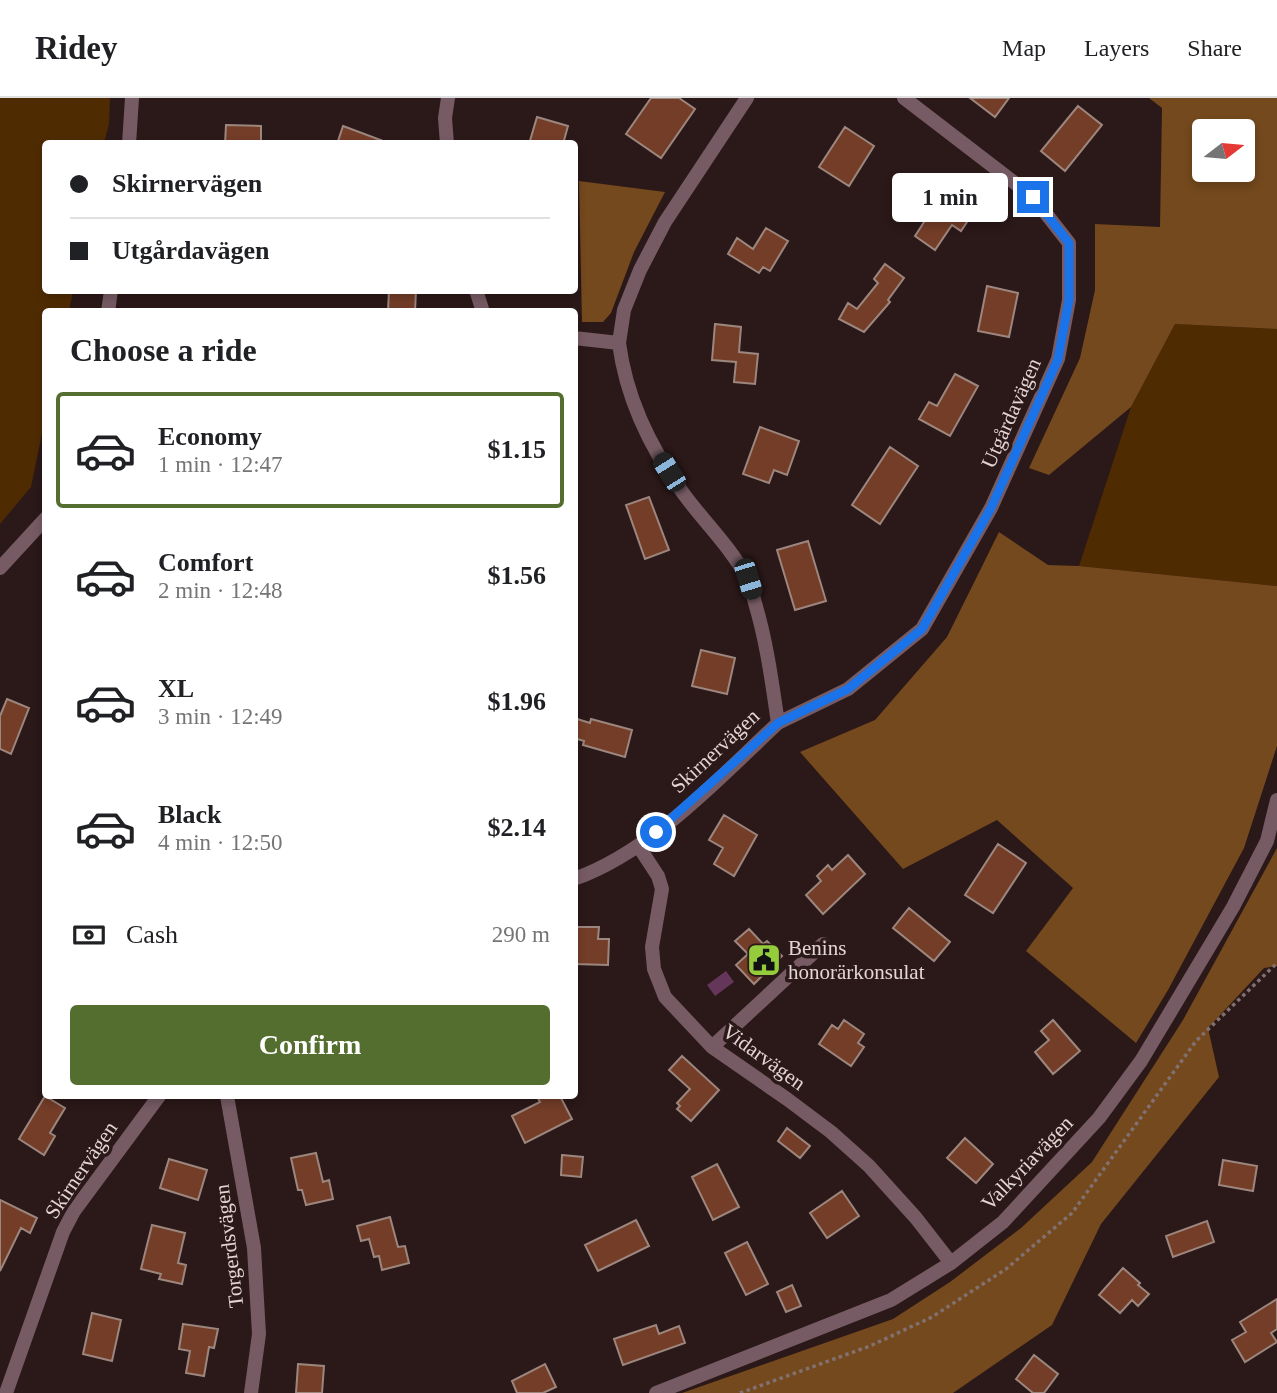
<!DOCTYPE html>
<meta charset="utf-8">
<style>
body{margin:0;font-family:Georgia,serif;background:#f6f6f6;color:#202124;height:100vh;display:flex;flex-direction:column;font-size:26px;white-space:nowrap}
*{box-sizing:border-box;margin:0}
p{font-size:23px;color:#757577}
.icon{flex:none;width:38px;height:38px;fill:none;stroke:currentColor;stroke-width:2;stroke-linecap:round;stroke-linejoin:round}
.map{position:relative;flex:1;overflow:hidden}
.details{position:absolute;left:42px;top:210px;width:536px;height:791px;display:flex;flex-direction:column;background:#fff;border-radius:7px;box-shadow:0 4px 10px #0003}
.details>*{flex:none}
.banner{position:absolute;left:42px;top:42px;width:536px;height:154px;border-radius:7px;box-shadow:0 4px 10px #0003;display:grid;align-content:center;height:154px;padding:0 28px;background:#fff}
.needle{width:46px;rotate:74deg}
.buttons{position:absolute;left:1192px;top:21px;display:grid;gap:14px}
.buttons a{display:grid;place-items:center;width:63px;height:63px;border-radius:7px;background:#fff;box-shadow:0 4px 10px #0003;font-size:35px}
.end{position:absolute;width:32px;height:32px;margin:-16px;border:9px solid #1a73e8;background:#fff;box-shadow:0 0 0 4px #fff}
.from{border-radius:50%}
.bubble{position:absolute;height:49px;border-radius:7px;background:#fff;box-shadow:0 4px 10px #0003;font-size:23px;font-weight:600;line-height:49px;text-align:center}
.car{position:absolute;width:21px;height:42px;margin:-21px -10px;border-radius:9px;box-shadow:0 0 5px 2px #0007;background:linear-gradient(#222 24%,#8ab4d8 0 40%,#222 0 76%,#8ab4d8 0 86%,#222 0)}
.banner b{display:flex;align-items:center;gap:24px;height:66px;font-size:26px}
.banner b+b{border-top:2px solid #e0e0e0}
.banner i{width:18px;height:18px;background:#202124}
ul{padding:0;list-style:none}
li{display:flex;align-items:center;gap:21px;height:116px;margin:0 14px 10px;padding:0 14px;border:4px solid transparent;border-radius:7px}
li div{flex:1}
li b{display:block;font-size:26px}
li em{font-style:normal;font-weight:600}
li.on{border-color:#546e2f}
li>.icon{width:63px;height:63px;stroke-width:1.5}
h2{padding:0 28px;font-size:32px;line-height:84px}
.pay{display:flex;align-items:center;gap:18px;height:77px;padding:0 28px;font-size:26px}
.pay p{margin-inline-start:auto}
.primary-button{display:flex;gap:14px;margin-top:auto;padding:14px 28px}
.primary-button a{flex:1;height:80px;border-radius:7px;background:#546e2f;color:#fff;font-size:28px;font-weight:600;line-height:80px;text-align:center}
header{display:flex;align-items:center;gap:42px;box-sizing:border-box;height:98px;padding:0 35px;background:#fff;border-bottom:2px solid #e0e0e0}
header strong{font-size:33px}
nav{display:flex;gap:38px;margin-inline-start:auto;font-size:24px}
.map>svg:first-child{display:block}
</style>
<header>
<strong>Ridey</strong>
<nav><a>Map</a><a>Layers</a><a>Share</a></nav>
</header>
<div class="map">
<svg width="1277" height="1295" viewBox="0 0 1277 1295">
<rect width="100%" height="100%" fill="#2b1818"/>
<!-- green -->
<path fill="#4f2b02" d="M 0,0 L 110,0 L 109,26 L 104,45 L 46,46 L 46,192 L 73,193 L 69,213 L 46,214 L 45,321 L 31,389 L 0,426 Z
M 1175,226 L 1277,231 L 1277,488 L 1079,468 L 1131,309 Z"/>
<!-- forest -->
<path fill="#74491d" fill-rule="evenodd" d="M 1149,0 L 1277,0 L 1277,231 L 1175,226 L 1131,309 L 1049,377 L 1029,370 L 1080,260 L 1095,192 L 1095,126 L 1160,129 L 1162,10 ZM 1242,33 L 1242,72 L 1204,72 L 1204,33 Z
M 579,83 L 665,94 L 634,154 L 611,215 L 603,224 L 582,224 Z
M 999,434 L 1048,467 L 1079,468 L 1277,488 L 1277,648 L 1244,750 L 1168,892 L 1136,945 L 1026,853 L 1073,790 L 997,722 L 903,771 L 800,654 L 875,622 L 947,539 Z
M 1277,750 L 1277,868 L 1264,870 L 1208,930 L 1219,979 L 1101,1126 L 1052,1227 L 953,1295 L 682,1295 L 893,1221 L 950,1184 L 1021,1130 L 1092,1064 L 1183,922 Z"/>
<!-- water -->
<path fill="#64365a" d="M 726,873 L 734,884 L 715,898 L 707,887 Z"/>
<!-- building -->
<path fill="#733d28" stroke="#9c867e" stroke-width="2" d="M 651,0 L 679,0 L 695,11 L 661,60 L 626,36 Z
M 970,0 L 1009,0 L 995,19 Z
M 1078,8 L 1102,27 L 1065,73 L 1041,53 Z
M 537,19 L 568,28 L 563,46 L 529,46 Z
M 226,27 L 261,28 L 261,46 L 225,46 Z
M 343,28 L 386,44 L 385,46 L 337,46 Z
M 845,29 L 874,48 L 849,88 L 819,69 Z
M 945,92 L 975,112 L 961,133 L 952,127 L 935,152 L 915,138 Z
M 766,130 L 788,143 L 770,173 L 763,169 L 759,175 L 728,156 L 737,140 L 753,151 Z
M 885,166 L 904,180 L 888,202 L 890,204 L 864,234 L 839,221 L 848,205 L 857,211 L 878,185 L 874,181 Z
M 987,188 L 1018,195 L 1009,239 L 978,233 Z
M 389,192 L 416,192 L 415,214 L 388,213 Z
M 715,226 L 741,229 L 739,254 L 758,256 L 755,286 L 734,284 L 736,264 L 712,262 Z
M 955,276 L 978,288 L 950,338 L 919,321 L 929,304 L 937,308 Z
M 760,329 L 799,343 L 787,377 L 774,372 L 769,385 L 743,376 Z
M 890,349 L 918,368 L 880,426 L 852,407 Z
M 649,399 L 669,452 L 645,461 L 626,407 Z
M 808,443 L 826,503 L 795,512 L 777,452 Z
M 701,552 L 735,560 L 727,596 L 692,588 Z
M 7,601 L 29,610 L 11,656 L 0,651 L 0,618 Z
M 574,620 L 590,625 L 591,621 L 632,632 L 625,659 L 583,647 L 584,643 L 574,640 Z
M 724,717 L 757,737 L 734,778 L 714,766 L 723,750 L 709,742 Z
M 998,746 L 1026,765 L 993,815 L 965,797 Z
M 848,757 L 865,776 L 823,816 L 806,797 L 821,783 L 817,778 L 828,767 L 832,772 Z
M 909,810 L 950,844 L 934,863 L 893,830 Z
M 577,829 L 599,829 L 598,841 L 609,841 L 608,867 L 574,866 L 574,841 L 576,841 Z
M 749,831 L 763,846 L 767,843 L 782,858 L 754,886 L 736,867 L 748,856 L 735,843 Z
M 844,922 L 864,936 L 858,945 L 864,949 L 851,968 L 819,946 L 832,927 L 838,931 Z
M 1053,922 L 1080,953 L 1053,976 L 1035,954 L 1049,942 L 1041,933 Z
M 682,958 L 719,992 L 691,1023 L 677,1011 L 680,1008 L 677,1005 L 690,991 L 669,972 Z
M 45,998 L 65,1010 L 50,1035 L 55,1038 L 44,1057 L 19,1041 Z
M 537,998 L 560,998 L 572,1021 L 525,1045 L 512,1018 L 540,1004 Z
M 787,1030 L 810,1048 L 800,1060 L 778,1043 Z
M 965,1040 L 993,1066 L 976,1085 L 947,1060 Z
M 316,1055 L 323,1084 L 329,1082 L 333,1101 L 306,1107 L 302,1092 L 298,1092 L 291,1060 Z
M 562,1057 L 583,1059 L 581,1079 L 561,1077 Z
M 169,1061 L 207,1072 L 198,1102 L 160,1090 Z
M 1223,1062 L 1257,1068 L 1253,1093 L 1219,1087 Z
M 717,1066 L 739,1109 L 713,1122 L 692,1079 Z
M 842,1093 L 859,1118 L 827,1140 L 810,1115 Z
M 0,1102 L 37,1120 L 30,1135 L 21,1130 L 0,1173 Z
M 390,1119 L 398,1149 L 405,1148 L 409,1165 L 382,1172 L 379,1158 L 374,1159 L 369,1141 L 361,1143 L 357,1128 Z
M 636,1122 L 649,1148 L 598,1173 L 585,1147 Z
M 1207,1123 L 1214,1144 L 1173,1159 L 1166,1138 Z
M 152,1127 L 185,1135 L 178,1165 L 186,1167 L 182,1186 L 159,1181 L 161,1176 L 141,1171 Z
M 747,1144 L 768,1186 L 746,1197 L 725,1155 Z
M 1123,1170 L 1140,1185 L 1138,1187 L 1149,1196 L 1138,1208 L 1132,1202 L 1120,1215 L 1099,1197 Z
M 792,1187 L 801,1208 L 786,1214 L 777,1194 Z
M 1277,1201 L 1277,1231 L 1271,1235 L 1277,1244 L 1245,1264 L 1232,1242 L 1246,1234 L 1240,1224 Z
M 92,1215 L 121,1222 L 112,1263 L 83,1256 Z
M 183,1226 L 218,1231 L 214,1250 L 209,1249 L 204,1278 L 186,1275 L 190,1253 L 179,1251 Z
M 656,1227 L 659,1236 L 679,1228 L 685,1245 L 623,1267 L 614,1241 Z
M 1034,1257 L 1058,1276 L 1044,1295 L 1033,1295 L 1016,1281 Z
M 298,1266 L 324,1268 L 322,1295 L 296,1295 Z
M 545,1266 L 556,1289 L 543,1295 L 517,1295 L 512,1283 Z"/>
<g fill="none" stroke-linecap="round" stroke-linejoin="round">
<!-- path -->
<path stroke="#827171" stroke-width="3.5" stroke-dasharray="3.5 3.5" stroke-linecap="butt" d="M 740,1295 L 870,1248 L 932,1219 L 1006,1171 L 1072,1115 L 1196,943 L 1277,865"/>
<!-- street -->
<path stroke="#765b64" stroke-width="14" d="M 129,46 L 132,0
M 447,46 L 445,20 L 448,0
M 476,192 L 483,214
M 108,214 L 111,192
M 574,240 L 619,245 C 626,299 651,351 683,395 C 704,424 730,448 747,480 C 751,488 753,497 755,505 C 767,545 772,585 778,625 C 719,680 651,754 574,781
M 619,245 L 624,212 L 640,172 L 665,124 L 747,0
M 0,470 L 46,420
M 778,625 L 848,591 L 922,531 L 991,410 L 1058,261 L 1069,202 L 1069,145 L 1033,99 L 904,0
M 639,749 L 658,778 L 662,791 L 652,849 L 654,871 L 665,899 L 712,949 L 787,1001 L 831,1034 L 869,1068 L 916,1120 L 951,1165
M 712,949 L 823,846
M 227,998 L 254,1150 L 259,1236 L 251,1295
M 6,1295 L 63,1134 L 74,1113 L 159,998
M 656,1295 L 891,1202 L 951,1165 L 1003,1124 L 1099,1020 L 1141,963 L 1233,809 L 1267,743 L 1277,702"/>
</g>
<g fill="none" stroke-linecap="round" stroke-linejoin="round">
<!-- route -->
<path stroke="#1a73e8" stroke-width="9" d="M 656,734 L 778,625 L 848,591 L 922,531 L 991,410 L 1058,261 L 1069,202 L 1069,145 L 1033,99"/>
</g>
<!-- icons -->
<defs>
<g id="civic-square" transform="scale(1.75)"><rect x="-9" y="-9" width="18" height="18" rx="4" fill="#94cc3c" stroke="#2b1818"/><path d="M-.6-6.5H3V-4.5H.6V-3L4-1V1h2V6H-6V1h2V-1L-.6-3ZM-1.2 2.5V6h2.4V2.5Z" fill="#111"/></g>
</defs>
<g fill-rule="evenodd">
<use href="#civic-square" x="764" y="862"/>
</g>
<g text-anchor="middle" stroke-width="7" stroke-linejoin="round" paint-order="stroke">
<!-- street labels -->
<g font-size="21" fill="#e3d5d5" stroke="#2b1818">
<text transform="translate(1011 315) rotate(-66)" y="7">Utgårdavägen</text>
<text transform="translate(715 653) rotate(-43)" y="7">Skirnervägen</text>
<text transform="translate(764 959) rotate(36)" y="7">Vidarvägen</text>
<text transform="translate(1027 1065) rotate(-46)" y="7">Valkyriavägen</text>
<text transform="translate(81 1072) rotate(-56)" y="7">Skirnervägen</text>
<text transform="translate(229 1148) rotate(-97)" y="7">Torgerdsvägen</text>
</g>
<!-- poi labels -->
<g font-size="21" fill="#e3d5d5" stroke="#2b1818" text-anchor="start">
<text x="788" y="857">Benins<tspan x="788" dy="24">honorärkonsulat</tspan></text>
</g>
</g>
</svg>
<div class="buttons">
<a><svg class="needle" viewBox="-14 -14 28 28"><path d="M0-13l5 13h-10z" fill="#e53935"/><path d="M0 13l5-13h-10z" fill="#757577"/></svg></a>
</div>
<i class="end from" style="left:656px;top:734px"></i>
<i class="end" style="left:1033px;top:99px"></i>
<div class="bubble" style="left:892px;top:75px;width:116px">1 min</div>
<i class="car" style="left:669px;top:374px;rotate:328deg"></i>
<i class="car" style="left:748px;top:481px;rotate:163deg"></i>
<div class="banner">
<b><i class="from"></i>Skirnervägen</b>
<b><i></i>Utgårdavägen</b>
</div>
<section class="details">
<h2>Choose a ride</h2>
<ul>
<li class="on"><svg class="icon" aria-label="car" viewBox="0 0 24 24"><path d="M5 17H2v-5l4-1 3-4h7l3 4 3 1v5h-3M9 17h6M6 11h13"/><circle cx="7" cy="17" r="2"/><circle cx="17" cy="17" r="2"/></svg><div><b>Economy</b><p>1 min · 12:47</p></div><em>$1.15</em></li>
<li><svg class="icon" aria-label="car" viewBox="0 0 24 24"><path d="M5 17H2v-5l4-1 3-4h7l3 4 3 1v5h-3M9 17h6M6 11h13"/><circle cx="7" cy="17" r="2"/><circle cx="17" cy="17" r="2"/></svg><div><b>Comfort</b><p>2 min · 12:48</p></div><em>$1.56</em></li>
<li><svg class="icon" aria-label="car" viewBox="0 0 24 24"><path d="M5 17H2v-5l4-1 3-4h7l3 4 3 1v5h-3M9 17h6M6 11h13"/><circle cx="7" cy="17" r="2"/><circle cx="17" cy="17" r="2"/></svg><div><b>XL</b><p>3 min · 12:49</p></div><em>$1.96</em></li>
<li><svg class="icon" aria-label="car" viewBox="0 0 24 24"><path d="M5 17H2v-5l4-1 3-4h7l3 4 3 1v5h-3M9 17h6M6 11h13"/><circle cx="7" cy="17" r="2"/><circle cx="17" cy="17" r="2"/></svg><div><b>Black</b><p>4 min · 12:50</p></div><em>$2.14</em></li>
</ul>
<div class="pay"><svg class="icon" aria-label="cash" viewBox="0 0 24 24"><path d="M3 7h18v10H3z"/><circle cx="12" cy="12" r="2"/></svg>Cash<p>290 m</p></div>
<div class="primary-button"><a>Confirm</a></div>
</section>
</div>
